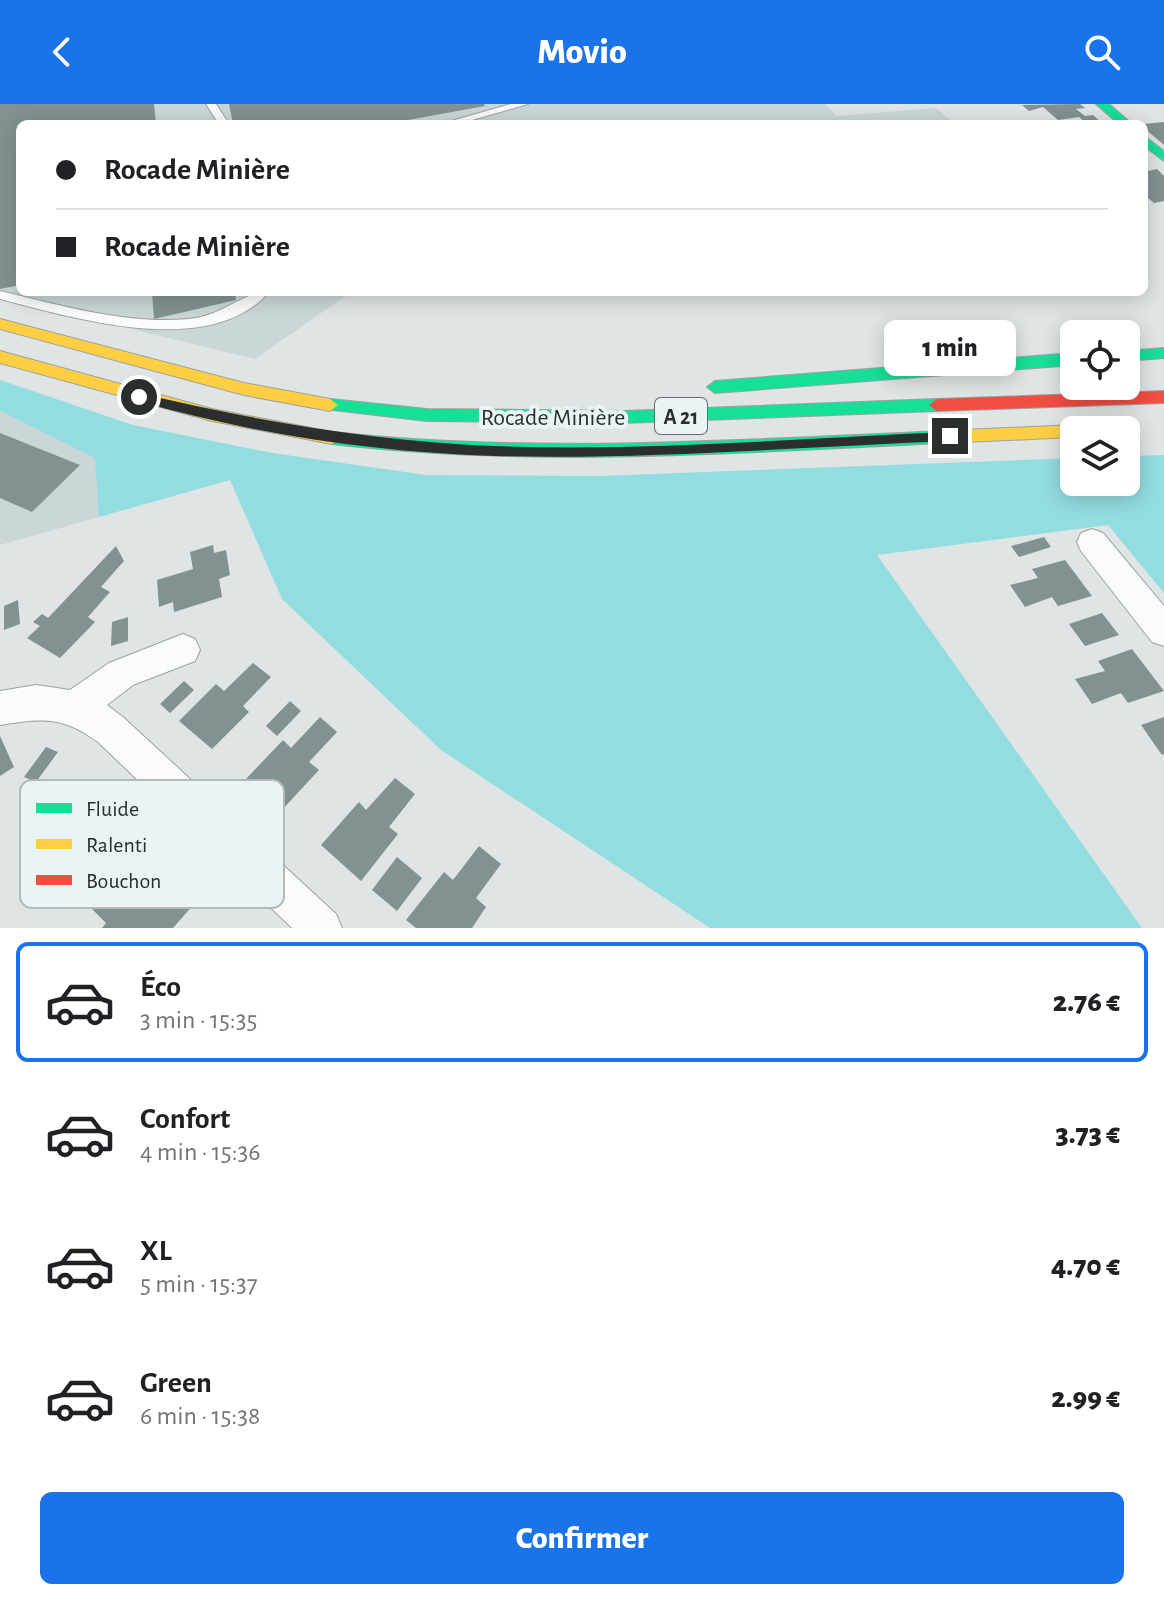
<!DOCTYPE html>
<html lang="fr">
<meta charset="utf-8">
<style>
body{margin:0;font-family:"Alegreya Sans",sans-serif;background:#f6f6f6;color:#202124;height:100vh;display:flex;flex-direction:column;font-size:30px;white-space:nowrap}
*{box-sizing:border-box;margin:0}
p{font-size:26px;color:#757577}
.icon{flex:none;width:44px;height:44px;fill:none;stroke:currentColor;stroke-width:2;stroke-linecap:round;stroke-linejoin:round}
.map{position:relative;height:824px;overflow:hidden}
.side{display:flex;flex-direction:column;background:#fff;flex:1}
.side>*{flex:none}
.top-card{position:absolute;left:16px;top:16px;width:1132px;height:176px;border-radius:12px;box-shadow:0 4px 20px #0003;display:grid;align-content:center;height:176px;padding:0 40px;background:#fff}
.controls{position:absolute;left:1060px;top:216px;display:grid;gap:16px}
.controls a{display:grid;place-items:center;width:80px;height:80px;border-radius:12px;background:#fff;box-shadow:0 4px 20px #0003;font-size:40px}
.end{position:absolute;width:36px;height:36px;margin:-18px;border:10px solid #2b2e2e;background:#fff;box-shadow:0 0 0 4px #fff}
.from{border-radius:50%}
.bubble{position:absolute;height:56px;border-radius:12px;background:#fff;box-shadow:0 4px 20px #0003;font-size:26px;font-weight:800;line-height:56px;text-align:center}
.top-card b{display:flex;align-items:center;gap:28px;height:76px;font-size:30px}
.top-card b+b{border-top:2px solid #e0e0e0}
.top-card i{width:20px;height:20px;background:#202124}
ul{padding:14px 0 0;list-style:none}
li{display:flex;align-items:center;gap:24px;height:120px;margin:0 16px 12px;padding:0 24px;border:4px solid transparent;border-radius:12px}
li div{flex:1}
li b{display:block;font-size:30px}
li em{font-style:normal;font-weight:800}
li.active{border-color:#1a73e8}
li>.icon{width:72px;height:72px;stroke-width:1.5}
.button{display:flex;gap:16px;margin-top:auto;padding:16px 40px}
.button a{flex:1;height:92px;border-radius:12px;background:#1a73e8;color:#fff;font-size:32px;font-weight:800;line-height:92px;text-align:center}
header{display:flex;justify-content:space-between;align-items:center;height:104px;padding:0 40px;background:#1a73e8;color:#fff;font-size:36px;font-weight:800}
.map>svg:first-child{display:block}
</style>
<header><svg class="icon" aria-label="back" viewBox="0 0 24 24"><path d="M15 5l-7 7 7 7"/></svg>Movio<svg class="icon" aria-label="search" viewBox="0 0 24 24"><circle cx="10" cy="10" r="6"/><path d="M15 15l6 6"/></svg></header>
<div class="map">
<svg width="1164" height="824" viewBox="0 0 1164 824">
<rect width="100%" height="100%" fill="#dfe4e5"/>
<!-- built -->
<path fill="#cad6d7" d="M 0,0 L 825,0 L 837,12 L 936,4 L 955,20 L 20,20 L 20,188 L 351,188 L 255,255 L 0,193 Z
M 0,307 L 96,354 L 99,413 L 0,441 Z"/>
<!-- green -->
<path fill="#93dde1" d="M 0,276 L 133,321 L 272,349 L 426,371 L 600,372 L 1074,354 L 1074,378 L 1126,378 L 1126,352 L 1164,351 L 1164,489 L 1108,421 L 877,451 L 1142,824 L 710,824 L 441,646 L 282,495 L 230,376 L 99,413 L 95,354 L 0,307 Z"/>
<!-- building -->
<path fill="#829292" d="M 0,0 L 154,0 L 156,20 L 20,20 L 20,181 L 0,185 Z
M 229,0 L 484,0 L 485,2 L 386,20 L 233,20 Z
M 1080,0 L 1085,4 L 1076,5 L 1085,12 L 1093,11 L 1101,18 L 1087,20 L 1079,13 L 1058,16 L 1043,3 L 1029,7 L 1022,1 Z
M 1164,18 L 1164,41 L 1144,24 L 1144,20 Z
M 1157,65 L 1164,72 L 1164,97 L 1154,99 L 1148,94 L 1144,95 L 1144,68 Z
M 152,188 L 235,188 L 236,196 L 154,215 Z
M 0,329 L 80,361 L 32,408 L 0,394 Z
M 1044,433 L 1051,443 L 1019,453 L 1011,442 Z
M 213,441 L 214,449 L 226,446 L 230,471 L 219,475 L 222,493 L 174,508 L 173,498 L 159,503 L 157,476 L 193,465 L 190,448 Z
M 116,442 L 124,457 L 101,483 L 110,488 L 88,513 L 95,518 L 60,554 L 27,534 L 40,522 L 33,518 L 42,510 L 48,514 Z
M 1065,456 L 1092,492 L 1058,502 L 1052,493 L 1025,503 L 1010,481 L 1038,474 L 1032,465 Z
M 18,496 L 20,520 L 4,526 L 4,502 Z
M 1102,509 L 1119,531 L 1085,542 L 1069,520 Z
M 128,513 L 128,537 L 111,542 L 112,518 Z
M 1132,545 L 1164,587 L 1128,599 L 1121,589 L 1092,600 L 1075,575 L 1105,567 L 1098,557 Z
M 253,559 L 271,573 L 243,602 L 249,608 L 212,645 L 179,617 L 216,580 L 224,587 Z
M 184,577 L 194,586 L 170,609 L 160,600 Z
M 290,597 L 301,607 L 277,632 L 266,622 Z
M 320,613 L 337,628 L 309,658 L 319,666 L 281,707 L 245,676 L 283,636 L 291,644 Z
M 1164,613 L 1164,650 L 1162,651 L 1141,621 Z
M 0,632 L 14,663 L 0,672 Z
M 46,643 L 58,648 L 36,678 L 24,673 Z
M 395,674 L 415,690 L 389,723 L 398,730 L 361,777 L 321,741 L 359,698 L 366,706 Z
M 140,720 L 171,752 L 167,756 L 202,791 L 173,824 L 102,824 L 106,819 L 82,795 L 125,753 L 117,743 Z
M 479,742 L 501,760 L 476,794 L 486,803 L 472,824 L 416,824 L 406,816 L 444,768 L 453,776 Z
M 397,753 L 422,774 L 397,807 L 372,786 Z"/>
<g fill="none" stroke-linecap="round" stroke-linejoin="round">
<!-- lane casing -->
<g stroke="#9da1a1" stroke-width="2">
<path id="lane" d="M 206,0 L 216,0 L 229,20 L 219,20 Z
M 511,0 L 528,0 L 458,20 L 441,20 Z
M 0,187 C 60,201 127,221 189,215 C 223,212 242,188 269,188 C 210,256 74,214 0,195 Z"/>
</g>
<!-- street casing -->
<g stroke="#9da1a1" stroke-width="2">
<path id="street" d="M 1092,425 L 1103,429 L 1164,502 L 1164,542 L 1152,538 L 1081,447 L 1077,438 L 1081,429 Z
M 183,530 L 195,535 L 200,546 L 195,557 L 133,581 L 107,601 L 124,614 L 336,810 L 342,824 L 292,824 L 98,638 C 62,612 43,614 0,621 L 0,587 L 36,581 L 70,586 L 109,559 Z"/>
</g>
<!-- fast casing -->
<g stroke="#9da1a1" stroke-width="2">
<path id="fast" d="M 1096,0 L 1109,0 L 1132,20 L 1119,20 Z
M 1144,32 L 1164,47 L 1164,57 L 1144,42 Z
M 1164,244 L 1164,254 L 1126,257 L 1126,247 Z
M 1074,249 L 1074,261 L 715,289 L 707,283 L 715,277 Z
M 330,295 L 427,305 L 624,307 L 937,295 L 945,301 L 937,307 L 624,319 L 427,317 L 324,305 L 322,301 L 324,297 Z
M 942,327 L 950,333 L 942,339 C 738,349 536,364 332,340 L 324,334 L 332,328 C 536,350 738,336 942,327 Z"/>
</g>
<!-- slow casing -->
<g stroke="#9da1a1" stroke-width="2">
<path id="slow" d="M 0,215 L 244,279 L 330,295 L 338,301 L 330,307 L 244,291 L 0,225 Z
M 0,247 L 212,305 L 332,328 L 340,334 L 332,340 L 212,317 L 0,259 Z
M 1074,321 L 1082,326 L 1074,326 L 1074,333 L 942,339 L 934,333 L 942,327 Z"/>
</g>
<!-- jam casing -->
<g stroke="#9da1a1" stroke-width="2">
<path id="jam" d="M 1164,287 L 1164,299 L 937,307 L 929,301 L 937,295 Z"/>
</g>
<!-- lane -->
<use href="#lane" fill="#fafbfb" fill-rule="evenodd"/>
<!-- street -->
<use href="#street" fill="#fafbfb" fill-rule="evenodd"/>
<!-- fast -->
<use href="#fast" fill="#16e098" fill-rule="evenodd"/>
<!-- slow -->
<use href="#slow" fill="#ffcf43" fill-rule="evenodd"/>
<!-- jam -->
<use href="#jam" fill="#f24e42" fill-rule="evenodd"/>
</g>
<!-- route -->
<path fill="#2b2e2e" d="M 139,289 C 256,317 373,337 493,342 C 644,348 799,334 950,328 L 956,332 L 950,337 C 798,343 645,356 494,352 C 373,348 251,330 135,296 L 133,293 Z"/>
<g text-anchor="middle" stroke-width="8" stroke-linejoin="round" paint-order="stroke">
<!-- shield labels -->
<rect fill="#eaf4f4" stroke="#646969" stroke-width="2" x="655" y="294" width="52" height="36" rx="6"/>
<g font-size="22" font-weight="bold" fill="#2b2e2e">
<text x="681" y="320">A 21</text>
</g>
<!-- street labels -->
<g font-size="24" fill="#2b2e2e" stroke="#eaf4f4">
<text x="553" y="321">Rocade Minière</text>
</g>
</g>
<!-- legend -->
<rect x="20" y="676" width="264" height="128" rx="12" fill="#eaf4f4" stroke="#b1b9b9" stroke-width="2"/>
<rect x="36" y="699" width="36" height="10" fill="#16e098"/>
<rect x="36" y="735" width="36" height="10" fill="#ffcf43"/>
<rect x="36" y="771" width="36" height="10" fill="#f24e42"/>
<g font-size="22" fill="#2b2e2e">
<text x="86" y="712">Fluide</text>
<text x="86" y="748">Ralenti</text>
<text x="86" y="784">Bouchon</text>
</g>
</svg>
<div class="controls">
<a><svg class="icon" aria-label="locate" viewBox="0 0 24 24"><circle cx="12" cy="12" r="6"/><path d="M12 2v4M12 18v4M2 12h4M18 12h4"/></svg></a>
<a><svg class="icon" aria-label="layers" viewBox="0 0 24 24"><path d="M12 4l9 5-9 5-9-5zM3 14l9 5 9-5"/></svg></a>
</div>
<i class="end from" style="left:139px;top:293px"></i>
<i class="end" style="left:950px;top:332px"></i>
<div class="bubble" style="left:884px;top:216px;width:132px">1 min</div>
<div class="top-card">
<b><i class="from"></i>Rocade Minière</b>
<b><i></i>Rocade Minière</b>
</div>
</div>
<section class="side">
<ul>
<li class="active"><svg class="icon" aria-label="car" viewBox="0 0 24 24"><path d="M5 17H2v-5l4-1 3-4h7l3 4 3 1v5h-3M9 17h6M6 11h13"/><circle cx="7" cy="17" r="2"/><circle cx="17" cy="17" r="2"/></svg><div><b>Éco</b><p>3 min · 15:35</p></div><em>2.76 €</em></li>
<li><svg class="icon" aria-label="car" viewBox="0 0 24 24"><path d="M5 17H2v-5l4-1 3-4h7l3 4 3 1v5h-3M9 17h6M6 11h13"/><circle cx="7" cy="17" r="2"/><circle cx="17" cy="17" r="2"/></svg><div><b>Confort</b><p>4 min · 15:36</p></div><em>3.73 €</em></li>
<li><svg class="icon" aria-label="car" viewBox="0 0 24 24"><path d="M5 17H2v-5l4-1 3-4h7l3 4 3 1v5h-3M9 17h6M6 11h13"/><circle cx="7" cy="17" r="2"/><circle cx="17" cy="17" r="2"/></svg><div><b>XL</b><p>5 min · 15:37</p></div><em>4.70 €</em></li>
<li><svg class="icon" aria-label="car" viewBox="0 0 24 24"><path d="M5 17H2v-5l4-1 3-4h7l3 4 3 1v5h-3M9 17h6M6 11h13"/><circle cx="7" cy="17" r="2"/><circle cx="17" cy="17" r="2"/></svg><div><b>Green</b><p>6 min · 15:38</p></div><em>2.99 €</em></li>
</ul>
<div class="button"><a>Confirmer</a></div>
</section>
